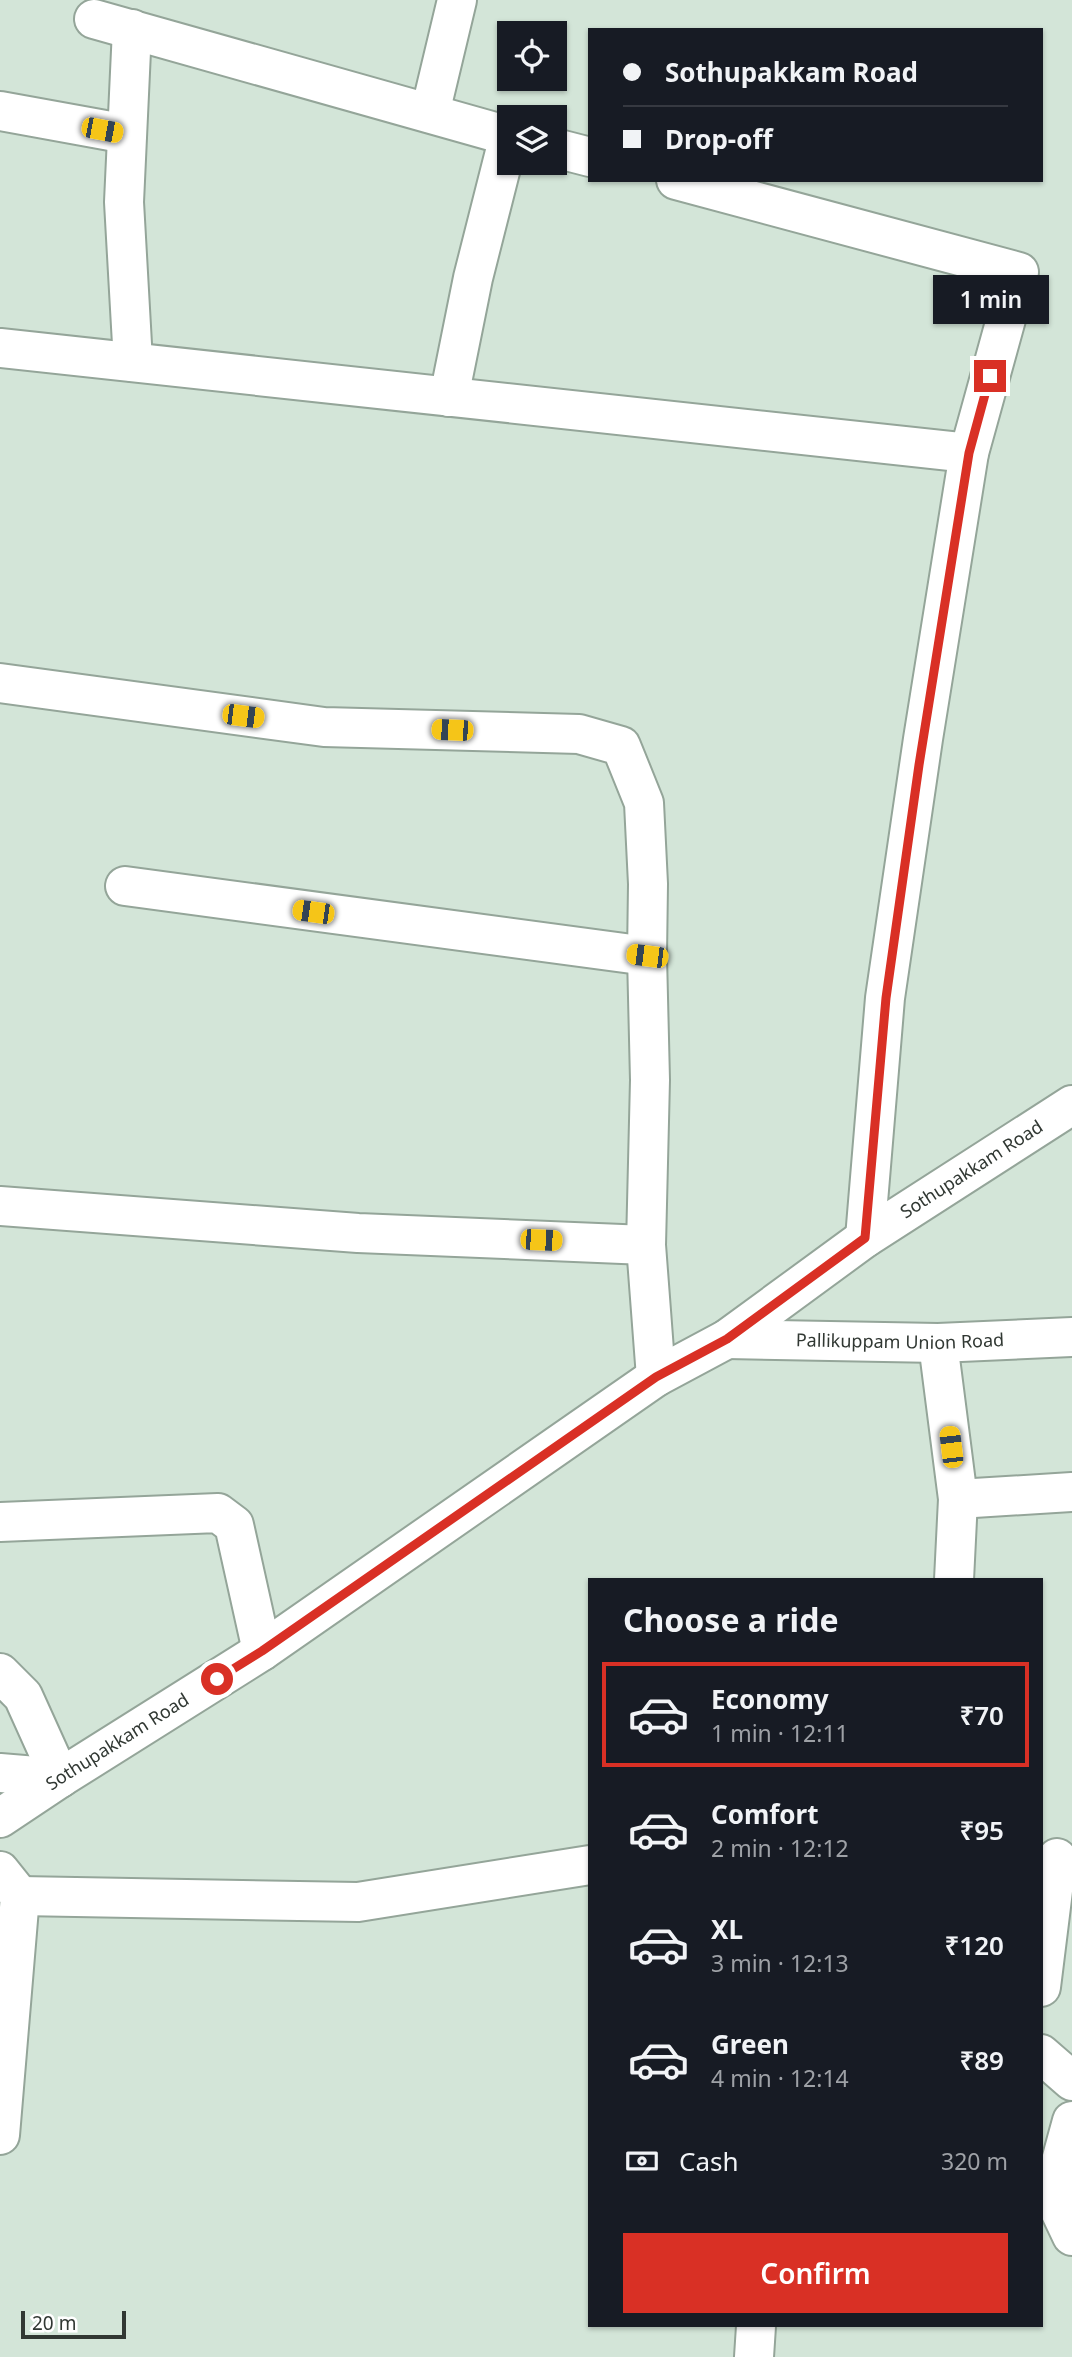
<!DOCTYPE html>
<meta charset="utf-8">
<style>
body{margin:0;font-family:"Noto Sans",sans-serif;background:#20242c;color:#f1f3f6;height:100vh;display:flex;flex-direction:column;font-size:26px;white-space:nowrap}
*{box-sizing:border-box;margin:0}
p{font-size:23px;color:#9ea1a6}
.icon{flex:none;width:38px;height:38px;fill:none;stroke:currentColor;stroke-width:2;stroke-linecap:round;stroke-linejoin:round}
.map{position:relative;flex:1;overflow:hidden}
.drawer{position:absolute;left:588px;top:1578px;width:455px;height:749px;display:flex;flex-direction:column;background:#171b24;border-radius:0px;box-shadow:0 2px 5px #0004}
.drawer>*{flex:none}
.banner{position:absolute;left:588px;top:28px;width:455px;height:154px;border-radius:0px;box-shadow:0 2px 5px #0004;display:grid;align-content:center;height:154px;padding:0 35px;background:#171b24}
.fabs{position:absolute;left:497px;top:21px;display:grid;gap:14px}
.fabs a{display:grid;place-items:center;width:70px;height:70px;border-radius:0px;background:#171b24;box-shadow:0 2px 5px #0004;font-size:35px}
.scale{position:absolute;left:21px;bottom:18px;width:105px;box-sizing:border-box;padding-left:7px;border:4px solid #313833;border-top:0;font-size:19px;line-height:24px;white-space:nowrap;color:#313833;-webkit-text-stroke:5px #fff;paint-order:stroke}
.end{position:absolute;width:32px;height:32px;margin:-16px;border:9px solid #d93025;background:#fff;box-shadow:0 0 0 4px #fff}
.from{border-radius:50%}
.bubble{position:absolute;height:49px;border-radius:0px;background:#171b24;box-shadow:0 2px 5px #0004;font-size:23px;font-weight:600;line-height:49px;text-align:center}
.car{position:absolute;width:21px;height:42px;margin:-21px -10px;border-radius:9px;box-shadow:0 0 5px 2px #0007;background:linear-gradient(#f5c518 24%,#345 0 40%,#f5c518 0 76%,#345 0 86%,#f5c518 0)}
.banner b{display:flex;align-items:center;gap:24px;height:66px;font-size:26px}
.banner b+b{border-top:2px solid #363941}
.banner i{width:18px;height:18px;background:#f1f3f6}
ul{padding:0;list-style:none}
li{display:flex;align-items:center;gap:21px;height:105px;margin:0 14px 10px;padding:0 21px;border:4px solid transparent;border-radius:0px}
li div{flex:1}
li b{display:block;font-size:26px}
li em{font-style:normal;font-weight:600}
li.active{border-color:#d93025}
li>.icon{width:63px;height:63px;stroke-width:1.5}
h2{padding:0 35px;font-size:32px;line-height:84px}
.pay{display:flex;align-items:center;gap:18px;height:77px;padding:0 35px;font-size:26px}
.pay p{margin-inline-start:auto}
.action{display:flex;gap:14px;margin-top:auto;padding:14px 35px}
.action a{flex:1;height:80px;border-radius:0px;background:#d93025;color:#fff;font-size:28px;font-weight:600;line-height:80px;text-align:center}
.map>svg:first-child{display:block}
</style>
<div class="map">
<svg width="1072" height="2357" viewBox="0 0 1072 2357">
<rect width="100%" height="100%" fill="#d3e5d8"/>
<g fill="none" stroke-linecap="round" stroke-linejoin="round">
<!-- minor casing -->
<g stroke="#94a599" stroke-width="42">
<g id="minor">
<path d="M 94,19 L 509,136"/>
<path d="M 132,29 L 124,202 L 133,362"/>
<path d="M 0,111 L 127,134"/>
<path d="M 430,113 L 457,0"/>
<path d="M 555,148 L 590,157"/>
<path d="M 676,180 L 1019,272 L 969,453 L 923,739 L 885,998 L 865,1238"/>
<path d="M 0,348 L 969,453"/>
<path d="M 449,397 L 473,278 L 509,136"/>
<path d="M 0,683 L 324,727 L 579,734 L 621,746 L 644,803 L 648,884 L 647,956 L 650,1080 L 646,1245 L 656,1377"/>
<path d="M 125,886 L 647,956"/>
<path d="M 0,1206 L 358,1233 L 646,1245"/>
<path id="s1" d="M 727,1339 L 938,1343 L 1072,1337"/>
<path d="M 938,1343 L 958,1499 L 954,1580"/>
<path d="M 958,1499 L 1072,1492"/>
<path d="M 0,1522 L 218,1513 L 234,1525 L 262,1651"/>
<path d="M 0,1673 L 23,1696 L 60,1778"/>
<path d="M 0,1773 L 60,1778"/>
<path id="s2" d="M 0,1818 L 60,1778 L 262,1651 L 656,1377 L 727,1339 L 865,1238 L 1072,1105"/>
<path d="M 0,1871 L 20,1896 L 0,2135"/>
<path d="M 20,1896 L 358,1902 L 590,1865"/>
<path d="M 1041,1987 L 1057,1858"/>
<path d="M 1041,2054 L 1072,2081"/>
<path d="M 1041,2194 L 1052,2194 L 1072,2236"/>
<path d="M 1052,2194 L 1072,2121"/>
<path d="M 754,2357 L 756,2326"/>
</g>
</g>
<!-- minor -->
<use href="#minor" stroke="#fff" stroke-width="38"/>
</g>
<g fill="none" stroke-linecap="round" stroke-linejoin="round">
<!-- route -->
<path stroke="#d93025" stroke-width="9" d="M 217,1679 L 262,1651 L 656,1377 L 727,1339 L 865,1238 L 886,998 L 919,765 L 969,453 L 990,376"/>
</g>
<g text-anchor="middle" stroke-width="6" stroke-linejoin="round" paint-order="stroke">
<!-- street labels -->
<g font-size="18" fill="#313833" stroke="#fff">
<text dy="6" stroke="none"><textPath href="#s2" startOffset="1169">Sothupakkam Road</textPath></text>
<text dy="6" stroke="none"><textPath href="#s1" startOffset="173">Pallikuppam Union Road</textPath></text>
<text dy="6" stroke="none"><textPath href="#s2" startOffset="140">Sothupakkam Road</textPath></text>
</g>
</g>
</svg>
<div class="fabs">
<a><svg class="icon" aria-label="locate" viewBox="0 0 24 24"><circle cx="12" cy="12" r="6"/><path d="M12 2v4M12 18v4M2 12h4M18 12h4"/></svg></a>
<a><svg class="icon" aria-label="layers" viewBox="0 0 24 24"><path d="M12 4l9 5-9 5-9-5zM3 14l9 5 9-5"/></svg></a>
</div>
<div class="scale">20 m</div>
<i class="end from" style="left:217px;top:1679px"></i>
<i class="end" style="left:990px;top:376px"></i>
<div class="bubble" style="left:933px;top:275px;width:116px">1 min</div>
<i class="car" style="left:102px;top:130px;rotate:101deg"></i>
<i class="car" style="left:243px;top:716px;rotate:97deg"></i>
<i class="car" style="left:452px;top:730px;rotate:272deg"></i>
<i class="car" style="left:313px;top:912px;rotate:278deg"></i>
<i class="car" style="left:647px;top:956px;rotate:277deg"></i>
<i class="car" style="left:541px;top:1240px;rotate:92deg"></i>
<i class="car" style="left:951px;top:1447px;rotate:353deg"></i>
<div class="banner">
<b><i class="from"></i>Sothupakkam Road</b>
<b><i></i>Drop-off</b>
</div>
<section class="drawer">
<h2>Choose a ride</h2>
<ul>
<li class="active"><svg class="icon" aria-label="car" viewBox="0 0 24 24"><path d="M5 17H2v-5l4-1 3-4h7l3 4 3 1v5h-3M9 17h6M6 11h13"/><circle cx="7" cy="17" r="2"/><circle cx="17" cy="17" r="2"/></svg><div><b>Economy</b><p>1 min · 12:11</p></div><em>₹70</em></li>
<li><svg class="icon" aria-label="car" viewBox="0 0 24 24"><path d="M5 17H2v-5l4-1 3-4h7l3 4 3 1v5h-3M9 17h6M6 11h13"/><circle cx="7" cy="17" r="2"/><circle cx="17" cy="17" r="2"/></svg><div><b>Comfort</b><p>2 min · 12:12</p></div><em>₹95</em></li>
<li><svg class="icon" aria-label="car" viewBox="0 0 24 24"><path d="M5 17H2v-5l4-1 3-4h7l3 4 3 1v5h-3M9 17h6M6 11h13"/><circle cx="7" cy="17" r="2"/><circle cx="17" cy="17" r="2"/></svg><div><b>XL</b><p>3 min · 12:13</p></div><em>₹120</em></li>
<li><svg class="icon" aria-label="car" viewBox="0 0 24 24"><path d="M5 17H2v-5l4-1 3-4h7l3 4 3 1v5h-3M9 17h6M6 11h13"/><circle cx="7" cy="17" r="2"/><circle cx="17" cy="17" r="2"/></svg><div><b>Green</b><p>4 min · 12:14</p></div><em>₹89</em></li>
</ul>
<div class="pay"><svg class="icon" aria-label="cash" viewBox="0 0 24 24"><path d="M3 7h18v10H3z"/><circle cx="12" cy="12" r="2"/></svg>Cash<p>320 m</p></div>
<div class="action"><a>Confirm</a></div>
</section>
</div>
